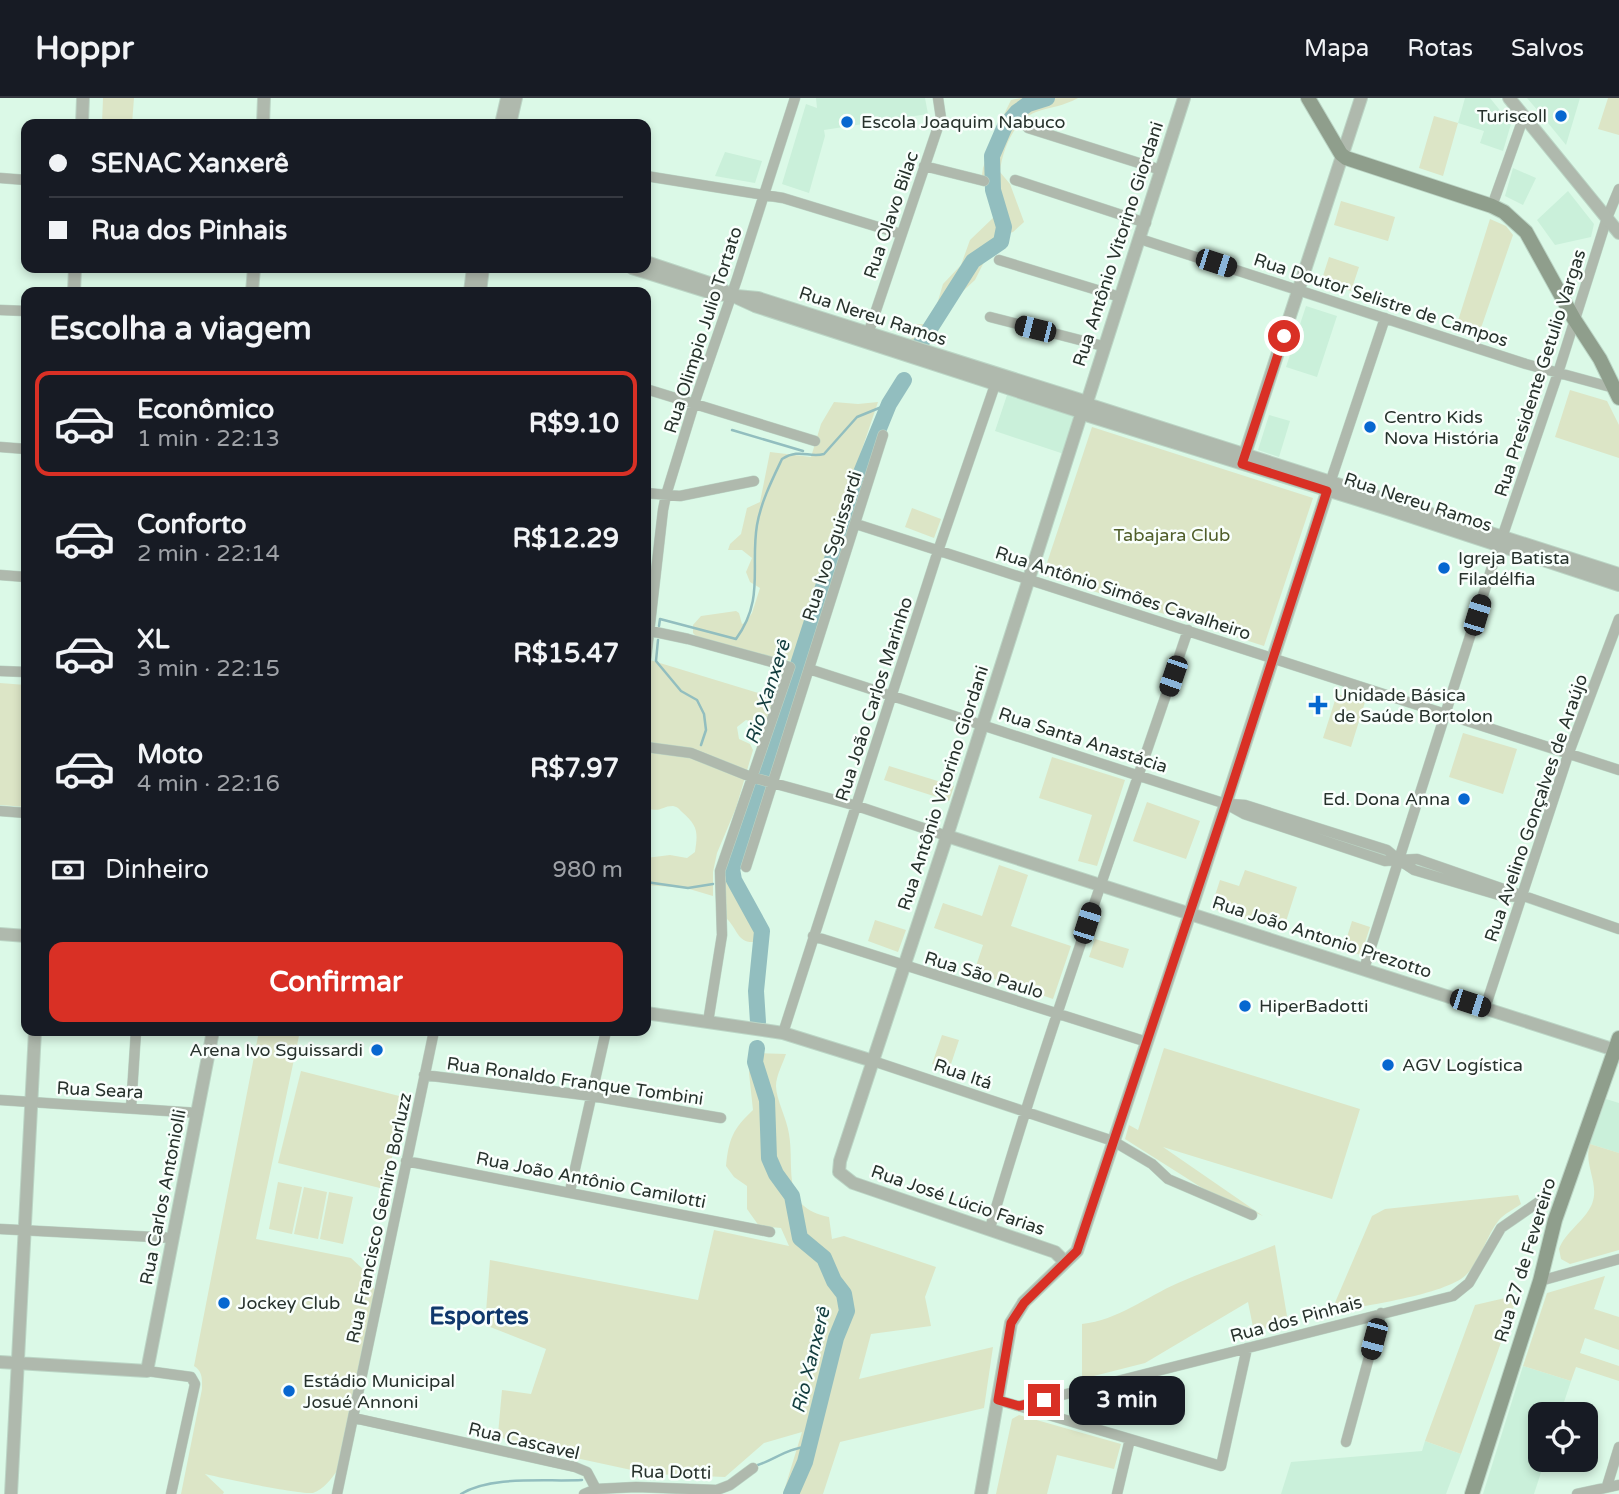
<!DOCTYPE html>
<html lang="pt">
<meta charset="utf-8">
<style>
body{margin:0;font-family:"Varela Round",sans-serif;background:#242831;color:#f1f3f6;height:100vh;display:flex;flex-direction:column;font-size:26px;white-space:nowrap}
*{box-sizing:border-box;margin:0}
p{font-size:23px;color:#9ea1a6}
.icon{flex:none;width:38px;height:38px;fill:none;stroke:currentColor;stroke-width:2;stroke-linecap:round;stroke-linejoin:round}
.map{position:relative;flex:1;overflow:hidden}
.side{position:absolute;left:21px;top:189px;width:630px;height:749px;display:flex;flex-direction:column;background:#171b24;border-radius:14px;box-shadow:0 4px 10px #0003}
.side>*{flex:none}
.banner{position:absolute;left:21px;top:21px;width:630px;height:154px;border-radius:14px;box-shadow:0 4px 10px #0003;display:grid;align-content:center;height:154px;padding:0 28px;background:#171b24}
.buttons{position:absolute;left:1528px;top:1304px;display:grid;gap:14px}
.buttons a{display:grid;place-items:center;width:70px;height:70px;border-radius:14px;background:#171b24;box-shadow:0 4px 10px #0003;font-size:35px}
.end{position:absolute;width:32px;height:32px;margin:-16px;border:9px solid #d93025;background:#fff;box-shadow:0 0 0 4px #fff}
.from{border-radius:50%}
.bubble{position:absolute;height:49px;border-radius:14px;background:#171b24;box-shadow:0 4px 10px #0003;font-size:23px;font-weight:800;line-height:49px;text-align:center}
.car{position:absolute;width:21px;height:42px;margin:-21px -10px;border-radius:9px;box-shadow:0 0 5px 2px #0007;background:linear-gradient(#222 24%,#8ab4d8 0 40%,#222 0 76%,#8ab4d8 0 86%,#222 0)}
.banner b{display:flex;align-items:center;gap:24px;height:66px;font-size:26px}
.banner b+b{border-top:2px solid #363941}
.banner i{width:18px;height:18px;background:#f1f3f6}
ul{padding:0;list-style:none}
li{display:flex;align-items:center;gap:21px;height:105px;margin:0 14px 10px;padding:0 14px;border:4px solid transparent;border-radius:14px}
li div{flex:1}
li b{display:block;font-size:26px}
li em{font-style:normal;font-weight:800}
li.on{border-color:#d93025}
li>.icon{width:63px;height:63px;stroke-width:1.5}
h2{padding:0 28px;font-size:32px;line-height:84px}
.pay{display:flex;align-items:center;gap:18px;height:77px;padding:0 28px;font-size:26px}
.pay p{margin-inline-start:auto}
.action{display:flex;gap:14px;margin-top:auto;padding:14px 28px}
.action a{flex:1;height:80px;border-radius:14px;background:#d93025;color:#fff;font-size:28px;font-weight:800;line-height:80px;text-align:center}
header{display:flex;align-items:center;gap:42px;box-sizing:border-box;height:98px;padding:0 35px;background:#171b24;border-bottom:2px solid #363941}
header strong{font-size:33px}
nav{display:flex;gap:38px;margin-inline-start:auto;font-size:24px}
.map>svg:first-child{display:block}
</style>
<header>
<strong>Hoppr</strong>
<nav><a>Mapa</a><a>Rotas</a><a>Salvos</a></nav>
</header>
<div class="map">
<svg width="1619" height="1396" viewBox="0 0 1619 1396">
<rect width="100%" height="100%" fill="#dbf9e7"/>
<!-- built -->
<path fill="#caf0da" d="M 816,0 L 925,0 L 928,16 L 824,32 L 825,38 L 809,95 L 782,86 L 806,6 L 817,10 Z
M 1465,0 L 1490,0 L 1511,26 L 1503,53 L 1480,45 L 1484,33 L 1458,25 Z
M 1527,0 L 1580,0 L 1566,47 L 1539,14 Z
M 725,54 L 762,63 L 755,85 L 715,78 Z
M 1513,70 L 1536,80 L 1523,107 L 1505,98 Z
M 1568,93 L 1594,126 L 1591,139 L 1555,147 L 1537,122 Z
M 1306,208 L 1337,218 L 1317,279 L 1286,269 Z
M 1008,294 L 1077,316 L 1064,356 L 995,333 Z
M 1269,317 L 1290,323 L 1279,359 L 1258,352 Z
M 1606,1001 L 1619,1005 L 1619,1055 L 1590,1046 Z
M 1523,1268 L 1571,1283 L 1560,1316 L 1540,1316 L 1540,1362 L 1545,1362 L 1534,1396 L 1483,1396 Z
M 1425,1343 L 1461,1356 L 1446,1396 L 1281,1396 L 1291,1364 L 1422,1353 Z"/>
<!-- green -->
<path fill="#dce5c6" d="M 103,0 L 134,0 L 132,26 L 102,26 Z
M 1021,0 L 1078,0 C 1064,8 1050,9 1036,14 C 1014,22 1002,52 1000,74 L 1010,86 L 1024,124 L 1013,134 L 996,140 L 975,182 L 949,206 L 942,226 L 929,247 L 911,242 L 915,226 L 924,226 L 937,206 L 943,186 L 961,167 L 970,142 L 994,119 L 982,77 L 983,70 L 994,37 L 1011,2 Z
M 1608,0 L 1619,0 L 1619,37 L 1598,31 Z
M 1434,18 L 1458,25 L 1443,78 L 1419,70 Z
M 1341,103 L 1395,119 L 1388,143 L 1334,127 Z
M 1490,121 L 1506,128 L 1513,137 L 1480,233 L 1457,226 Z
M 1329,159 L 1359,169 L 1351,193 L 1321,184 Z
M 1570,292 L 1607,303 L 1619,327 L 1619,360 L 1555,339 Z
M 834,304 L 858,306 L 878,304 L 837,425 L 809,515 L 798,560 L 796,564 L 765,558 L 696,538 L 693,535 L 693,527 L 701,518 L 736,513 L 739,515 L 742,526 L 745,525 L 752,515 L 760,490 L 750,484 L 746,474 L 752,460 L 742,452 L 728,452 L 730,446 L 741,436 L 747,410 L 760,404 L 770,354 L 811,359 L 821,326 Z
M 1092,329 L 1313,400 L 1264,548 L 1043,477 Z
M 912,410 L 941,421 L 934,440 L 905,429 Z
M 650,562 L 771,599 L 775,605 L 767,628 L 746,622 L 737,629 L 739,641 L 750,646 L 753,652 L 736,710 L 717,755 L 713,774 L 713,798 L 686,790 L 646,787 L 646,760 L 670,757 L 687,760 L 695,754 C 698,734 698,728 682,714 C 679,711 678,709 673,708 C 661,708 662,715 646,710 L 646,602 Z
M 0,585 L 26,587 L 26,709 L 0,707 Z
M 1337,596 L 1365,604 L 1351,649 L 1323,640 Z
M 1463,635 L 1517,651 L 1503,696 L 1449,679 Z
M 1052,659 L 1125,682 L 1097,768 L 1078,763 L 1092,717 L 1039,700 Z
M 889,668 L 954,688 L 949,703 L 884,682 Z
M 1147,704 L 1200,723 L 1186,761 L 1133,743 Z
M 999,767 L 1028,777 L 1011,828 L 1071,848 L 1053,901 L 974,874 L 983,847 L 934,830 L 943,805 L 982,818 Z
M 1245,772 L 1297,789 L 1283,833 L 1211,810 L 1220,782 L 1239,788 Z
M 724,774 L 755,825 L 758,837 L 754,844 C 737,845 738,831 726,820 Z
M 875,822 L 906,832 L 898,854 L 868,843 Z
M 1352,823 L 1370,829 L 1361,857 L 1343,852 Z
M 1095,841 L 1129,851 L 1123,870 L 1089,859 Z
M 259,933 L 300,933 L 256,1141 L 351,1160 L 366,1174 L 376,1195 L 337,1373 C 331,1381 324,1391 313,1395 C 296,1396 226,1381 205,1376 L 224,1394 L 223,1396 L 181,1396 L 202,1291 C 202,1281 203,1274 194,1268 Z
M 942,937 L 959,942 L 949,972 L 932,966 Z
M 1164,950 L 1360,1011 L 1332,1101 L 1163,1049 L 1263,1118 L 1210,1095 L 1125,1041 L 1129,1027 L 1138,1032 Z
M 750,955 L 786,956 C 783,965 776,978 776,988 C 776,1001 787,1021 789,1036 C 795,1072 780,1109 829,1119 L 832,1141 L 844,1138 L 936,1169 L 925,1199 L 931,1228 L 871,1236 L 859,1281 L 993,1249 L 984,1310 L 840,1344 L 823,1396 L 783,1396 L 802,1334 L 764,1345 L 725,1379 L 650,1376 L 511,1346 L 498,1336 L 502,1292 L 531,1296 L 546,1251 L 485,1227 L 490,1162 L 698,1202 L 714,1132 L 789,1148 L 781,1130 L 759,1128 L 747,1111 L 747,1088 L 734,1079 L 726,1068 C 729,1040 733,1031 753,1012 L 749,975 Z
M 301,973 L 407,1000 L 384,1091 L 278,1065 Z
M 1590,1046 L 1619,1055 L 1619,1152 L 1570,1166 L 1561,1161 L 1559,1151 C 1565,1134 1585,1123 1592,1106 C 1600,1085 1583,1067 1590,1046 Z
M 278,1084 L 302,1089 L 292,1136 L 269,1131 Z
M 304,1089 L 327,1094 L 318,1141 L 294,1136 Z
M 329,1094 L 353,1099 L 343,1146 L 320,1141 Z
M 1518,1097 L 1521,1106 C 1514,1111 1504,1116 1499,1122 C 1485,1139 1482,1162 1466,1177 C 1445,1197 1362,1208 1331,1214 L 1372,1118 L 1385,1111 Z
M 1275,1147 L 1288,1224 L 1254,1234 L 1248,1204 L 1145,1265 L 1082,1281 L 1082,1226 C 1118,1222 1146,1199 1178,1185 C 1210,1171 1243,1160 1275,1147 Z
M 1605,1178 L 1594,1211 L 1619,1219 L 1619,1252 L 1585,1240 L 1580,1255 L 1619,1268 L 1619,1283 L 1576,1269 L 1571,1283 L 1523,1268 L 1547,1195 Z
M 1518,1197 L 1461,1356 L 1425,1343 L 1475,1207 Z
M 1019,1317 L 1121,1346 L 1114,1371 L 1057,1357 L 1047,1396 L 996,1396 L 1012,1321 Z"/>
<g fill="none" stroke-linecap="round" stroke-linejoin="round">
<!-- stream -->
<path stroke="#92bebf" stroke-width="2.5" d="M 732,332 L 803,353
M 659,528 L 660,521 L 736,541 C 765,501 750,469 757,427 C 761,404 772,382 782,361 C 800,350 808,360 824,356 L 857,319 L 889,306
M 658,542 L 656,563 L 681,593 L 697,602 L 704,616 L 706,632 L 701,647
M 727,783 L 734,782
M 646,784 L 688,790 L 713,786
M 755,1368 C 773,1363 788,1349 809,1349
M 461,1396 C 492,1377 547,1384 582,1382"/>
<!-- river -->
<path stroke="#92bebf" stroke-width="16" d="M 919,248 L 973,163 L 1001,144 L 1004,129 L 993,92 L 992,58 L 1005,28 L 1017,14 L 1028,6 L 1047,0
M 758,924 L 756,893 L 762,833 L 734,782 L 732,771 L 742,749 L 743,737 L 856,387 L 889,306 L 904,282
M 757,950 L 755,964 L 767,1002 L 769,1060 L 776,1076 L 792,1098 L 800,1140 L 824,1160 L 834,1183 L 844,1196 L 847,1213 L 836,1240 L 805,1364 L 791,1396"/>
<!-- minor casing -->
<g stroke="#bbd5c5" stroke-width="11">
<path id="minor" d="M 1028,30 L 1161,72
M 924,68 L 984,83
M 646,78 L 783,100 L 901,136
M 0,80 L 26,82
M 1015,82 L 1146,125
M 1492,108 L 1524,18
M 1140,141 L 1526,266 L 1614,290
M 999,162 L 1120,199
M 0,212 L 26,213
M 990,219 L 1103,248
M 867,239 L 941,20 L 938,0
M 646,291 L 815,343
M 0,349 L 26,351
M 1330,385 L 1385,220
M 646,395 L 680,398 L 754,383
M 856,426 L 1619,672
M 0,477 L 26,479
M 646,532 L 688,541 L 790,569 L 720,773 L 722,837 L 708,924
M 646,561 L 663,412 L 666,397 L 694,306 L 737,181 L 795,0
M 809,571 L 1226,706 L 1244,716 L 1385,763 L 1399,762 L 1414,772 L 1502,798 L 1521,799
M 0,573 L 26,574
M 646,649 L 691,655 L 751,679 L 857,708 L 947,738
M 1230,706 L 1245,707 L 1387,752 L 1399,762 L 1417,761 L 1619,831
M 0,713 L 26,715
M 746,769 L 883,337
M 813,838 L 1147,944
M 1364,871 L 1493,466 L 1558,275 L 1607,120 L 1619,91
M 1485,910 L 1568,657 L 1619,521
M 783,935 L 938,453 L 997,281
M 873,963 L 1113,1043 L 1152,1066 L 1168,1081 L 1252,1117
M 424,977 L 592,998 L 721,1020
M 0,1002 L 198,1015
M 131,1010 L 136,933
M 406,1063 L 770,1134
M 570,1093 L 606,933
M 990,1130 C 1049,928 1121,731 1188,532
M 0,1131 L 173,1140
M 1540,1183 L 1619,1161
M 147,1273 L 191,1279 L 195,1286 L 171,1396
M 998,1302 L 1221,1368 L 1247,1250
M 1019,1308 L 1453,1198 L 1469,1185 L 1501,1130 L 1540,1103
M 354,1320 L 575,1369 L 587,1374 L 596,1391
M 1346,1344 L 1381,1215
M 1607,1388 L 1619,1349
M 337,1396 L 434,933
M 584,1396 L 596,1391 L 636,1389 L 717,1392 L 730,1387 L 753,1370
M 1117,1396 L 1130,1341
M 1577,1396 L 1619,1387"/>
</g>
<!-- tertiary casing -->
<g stroke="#bbd5c5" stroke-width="14">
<path id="tertiary" d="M 1509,0 L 1619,135
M 82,26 L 83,0
M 263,26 L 264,0
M 501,26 L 507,0
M 510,26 L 516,0
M 646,164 L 715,187 L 731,197 L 755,208 L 1078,313
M 632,170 L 715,196 L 758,200 L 1087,304 L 1091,311 L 1087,317 L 1081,317 L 1077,311 L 1082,303
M 74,194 L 75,170
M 252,194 L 254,170
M 470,194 L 473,170
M 480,194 L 483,170
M 1087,304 L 1184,0
M 1090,307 L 1619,476
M 1086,317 L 1391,412 L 1619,487
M 1243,362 L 1361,0
M 947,738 L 1615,952
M 0,836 L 26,838
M 646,915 L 783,935 L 873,963
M 1065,1164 L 1055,1154 L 853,1085 L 839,1074 L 840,1063 L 947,738 L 1081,317
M 0,1264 L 147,1273 L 213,933
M 11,1396 L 35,933
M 981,1396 L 1011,1225 L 1024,1204 L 1077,1153 L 1190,815 L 1330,385"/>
</g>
<!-- secondary casing -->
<g stroke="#bbd5c5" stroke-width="16">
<path id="secondary" d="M 1308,0 L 1341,56 L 1346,60 L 1492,108 L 1504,114 L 1526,134 L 1574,221 L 1600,261 L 1619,300
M 1472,1396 L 1540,1183 L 1555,1122 L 1619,940"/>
</g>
<!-- minor -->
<use href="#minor" stroke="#afb9ad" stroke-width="10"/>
<!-- tertiary -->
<use href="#tertiary" stroke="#afb9ad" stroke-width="12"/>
<!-- secondary -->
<use href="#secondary" stroke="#8f9e8c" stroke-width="14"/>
</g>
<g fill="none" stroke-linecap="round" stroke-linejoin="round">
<!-- route -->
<path stroke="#d93025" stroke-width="9" d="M 1044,1302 L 1019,1308 L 998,1302 L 1011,1225 L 1024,1205 L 1077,1153 L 1226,706 L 1327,393 L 1242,366 L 1284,238"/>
</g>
<!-- markers -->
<g fill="#0767d0" stroke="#f9fffc" stroke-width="2.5">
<circle cx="1561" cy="18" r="7"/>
<circle cx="847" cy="24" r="7"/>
<circle cx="1370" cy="329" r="7"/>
<circle cx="1444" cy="470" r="7"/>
<path d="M1314.5 596.5h7v7h7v7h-7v7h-7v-7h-7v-7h7z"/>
<circle cx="1464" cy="701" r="7"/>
<circle cx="1245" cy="908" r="7"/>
<circle cx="377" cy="952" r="7"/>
<circle cx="1388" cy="967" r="7"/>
<circle cx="224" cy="1205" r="7"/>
<circle cx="289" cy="1293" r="7"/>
</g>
<g text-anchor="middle" stroke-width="5" stroke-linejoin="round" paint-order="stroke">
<!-- poi labels -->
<g font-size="18" fill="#27322c" stroke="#f9fffc" text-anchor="start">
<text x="1547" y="24" text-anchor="end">Turiscoll</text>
<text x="861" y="30">Escola Joaquim Nabuco</text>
<text x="1384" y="325">Centro Kids<tspan x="1384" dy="21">Nova História</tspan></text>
<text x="1458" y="466">Igreja Batista<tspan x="1458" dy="21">Filadélfia</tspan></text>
<text x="1334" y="603">Unidade Básica<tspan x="1334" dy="21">de Saúde Bortolon</tspan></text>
<text x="1450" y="707" text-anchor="end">Ed. Dona Anna</text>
<text x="1259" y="914">HiperBadotti</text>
<text x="363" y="958" text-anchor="end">Arena Ivo Sguissardi</text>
<text x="1402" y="973">AGV Logística</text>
<text x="238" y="1211">Jockey Club</text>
<text x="303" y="1289">Estádio Municipal<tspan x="303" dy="21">Josué Annoni</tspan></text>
</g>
<!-- street labels -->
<g font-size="18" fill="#27322c" stroke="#f9fffc">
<text transform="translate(891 117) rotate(-71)" y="6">Rua Olavo Bilac</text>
<text transform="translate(1118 146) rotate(-72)" y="6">Rua Antônio Vitorino Giordani</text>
<text transform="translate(1381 202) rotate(18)" y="6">Rua Doutor Selistre de Campos</text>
<text transform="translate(873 218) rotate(18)" y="6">Rua Nereu Ramos</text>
<text transform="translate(703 232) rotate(-72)" y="6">Rua Olimpio Julio Tortato</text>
<text transform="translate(1540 275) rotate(-72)" y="6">Rua Presidente Getulio Vargas</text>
<text transform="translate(1418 404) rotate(18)" y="6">Rua Nereu Ramos</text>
<text transform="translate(832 448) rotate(-72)" y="6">Rua Ivo Sguissardi</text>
<text transform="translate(1123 495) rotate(18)" y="6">Rua Antônio Simões Cavalheiro</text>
<text transform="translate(874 601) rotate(-72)" y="6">Rua João Carlos Marinho</text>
<text transform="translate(1083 642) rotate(18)" y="6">Rua Santa Anastácia</text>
<text transform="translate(943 690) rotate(-72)" y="6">Rua Antônio Vitorino Giordani</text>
<text transform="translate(1536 710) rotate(-71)" y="6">Rua Avelino Gonçalves de Araújo</text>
<text transform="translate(1322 839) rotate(18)" y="6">Rua João Antonio Prezotto</text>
<text transform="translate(984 877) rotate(17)" y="6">Rua São Paulo</text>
<text transform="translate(963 976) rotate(19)" y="6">Rua Itá</text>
<text transform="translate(575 983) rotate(8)" y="6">Rua Ronaldo Franque Tombini</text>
<text transform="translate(100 992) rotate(3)" y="6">Rua Seara</text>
<text transform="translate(591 1082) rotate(11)" y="6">Rua João Antônio Camilotti</text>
<text transform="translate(163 1099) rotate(-79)" y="6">Rua Carlos Antoniolli</text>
<text transform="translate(958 1102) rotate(19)" y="6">Rua José Lúcio Farias</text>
<text transform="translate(379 1120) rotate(-78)" y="6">Rua Francisco Gemiro Borluzz</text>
<text transform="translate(1525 1162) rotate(-73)" y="6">Rua 27 de Fevereiro</text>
<text transform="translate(1296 1221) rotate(-15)" y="6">Rua dos Pinhais</text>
<text transform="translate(524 1343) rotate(13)" y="6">Rua Cascavel</text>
<text transform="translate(671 1374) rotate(1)" y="6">Rua Dotti</text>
</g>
<!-- park labels -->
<g font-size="18" fill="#505e2a" stroke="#f9fffc">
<text x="1172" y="443">Tabajara Club</text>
</g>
<!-- water labels -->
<g font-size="19" font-style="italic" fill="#123d3e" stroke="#f9fffc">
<text transform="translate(767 594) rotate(-72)" y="7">Rio Xanxerê</text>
<text transform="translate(810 1262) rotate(-76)" y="7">Rio Xanxerê</text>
</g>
<!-- district labels -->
<g font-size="24" font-weight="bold" fill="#10386c" stroke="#f9fffc">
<text x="479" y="1226">Esportes</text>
</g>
</g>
</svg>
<div class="buttons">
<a><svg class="icon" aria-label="locate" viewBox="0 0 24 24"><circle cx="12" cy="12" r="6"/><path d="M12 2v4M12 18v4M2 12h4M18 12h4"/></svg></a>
</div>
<i class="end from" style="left:1284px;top:238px"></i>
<i class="end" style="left:1044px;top:1302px"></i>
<div class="bubble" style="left:1069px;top:1278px;width:116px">3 min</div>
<i class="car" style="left:1216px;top:165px;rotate:108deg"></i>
<i class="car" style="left:1035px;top:231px;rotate:284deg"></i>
<i class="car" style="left:1477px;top:517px;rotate:17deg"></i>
<i class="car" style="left:1173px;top:578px;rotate:199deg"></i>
<i class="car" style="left:1087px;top:825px;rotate:18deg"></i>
<i class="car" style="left:1470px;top:905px;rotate:108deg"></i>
<i class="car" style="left:1374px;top:1241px;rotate:195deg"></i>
<div class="banner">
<b><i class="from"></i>SENAC Xanxerê</b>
<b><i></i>Rua dos Pinhais</b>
</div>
<section class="side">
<h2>Escolha a viagem</h2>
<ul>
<li class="on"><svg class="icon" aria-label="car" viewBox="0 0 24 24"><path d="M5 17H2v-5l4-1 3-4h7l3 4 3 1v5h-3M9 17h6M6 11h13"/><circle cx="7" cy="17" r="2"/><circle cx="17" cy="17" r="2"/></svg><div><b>Econômico</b><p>1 min · 22:13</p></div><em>R$9.10</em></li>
<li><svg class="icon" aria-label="car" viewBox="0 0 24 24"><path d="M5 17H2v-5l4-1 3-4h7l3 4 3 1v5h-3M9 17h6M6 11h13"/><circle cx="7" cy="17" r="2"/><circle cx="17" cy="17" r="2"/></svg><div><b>Conforto</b><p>2 min · 22:14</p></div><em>R$12.29</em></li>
<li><svg class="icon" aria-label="car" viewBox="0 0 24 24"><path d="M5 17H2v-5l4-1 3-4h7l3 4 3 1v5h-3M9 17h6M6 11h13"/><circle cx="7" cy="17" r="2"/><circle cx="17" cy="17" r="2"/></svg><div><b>XL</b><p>3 min · 22:15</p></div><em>R$15.47</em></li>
<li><svg class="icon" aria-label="car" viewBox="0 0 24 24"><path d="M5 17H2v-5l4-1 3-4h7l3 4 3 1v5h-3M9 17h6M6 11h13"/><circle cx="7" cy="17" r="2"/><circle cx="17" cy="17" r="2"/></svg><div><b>Moto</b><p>4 min · 22:16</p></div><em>R$7.97</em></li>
</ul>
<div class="pay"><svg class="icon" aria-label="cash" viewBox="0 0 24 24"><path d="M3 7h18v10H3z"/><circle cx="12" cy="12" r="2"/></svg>Dinheiro<p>980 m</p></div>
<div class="action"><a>Confirmar</a></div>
</section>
</div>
